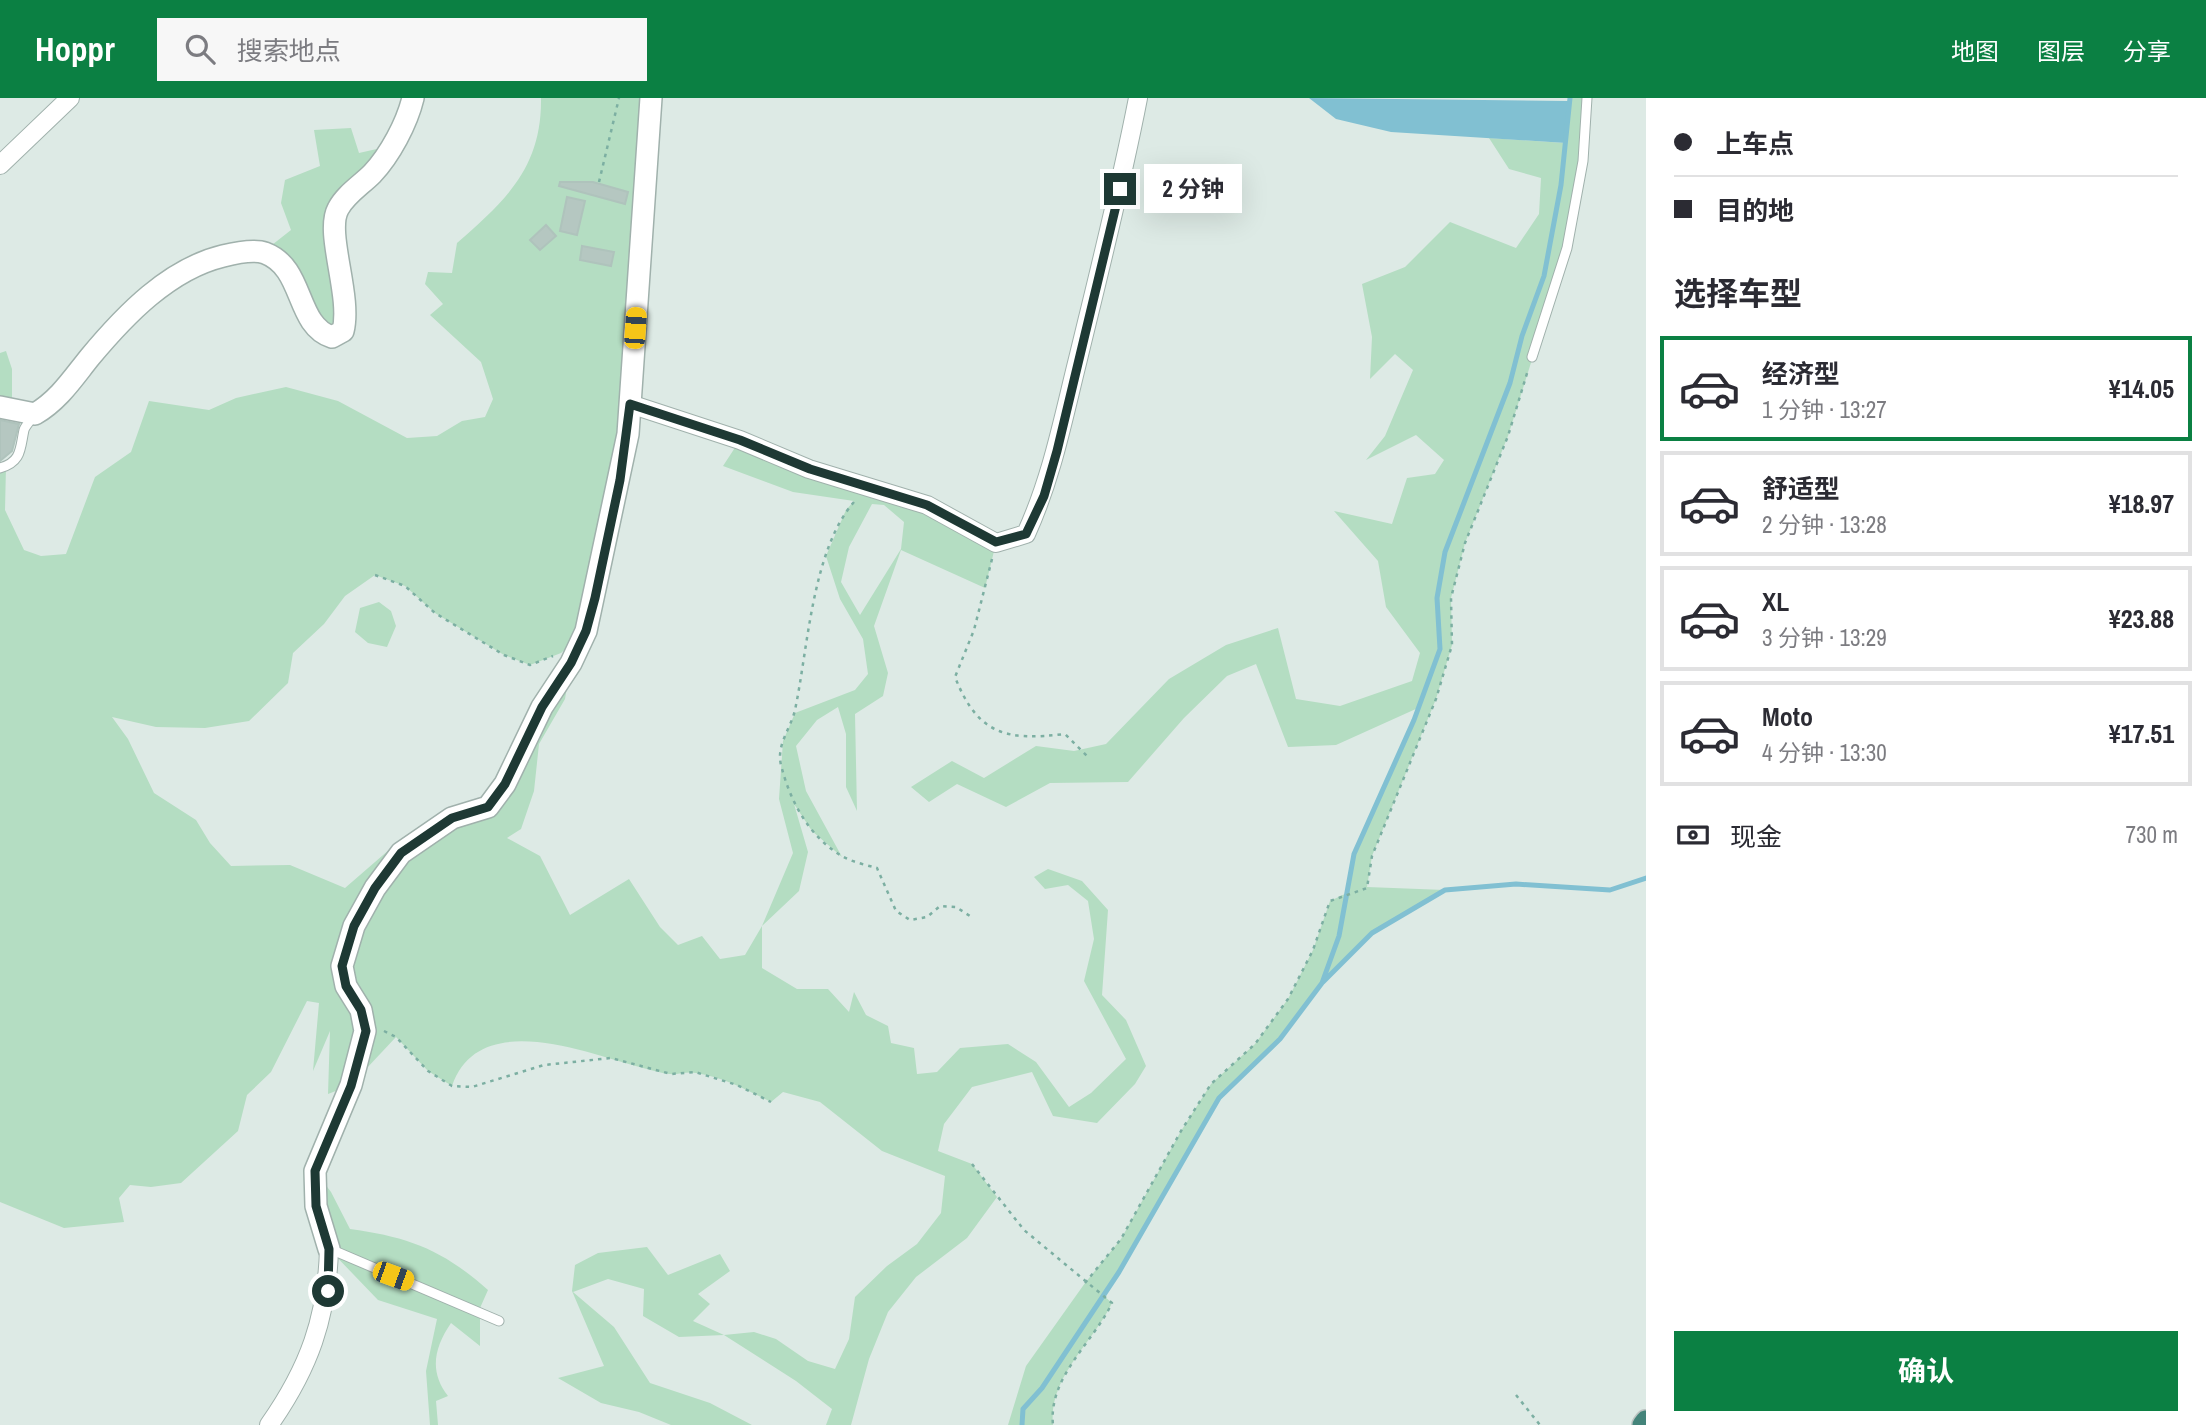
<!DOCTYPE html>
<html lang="zh">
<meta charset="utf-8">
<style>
body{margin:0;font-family:"Archivo Narrow","Noto Sans SC",sans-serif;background:#f7f7f7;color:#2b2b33;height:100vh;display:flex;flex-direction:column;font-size:26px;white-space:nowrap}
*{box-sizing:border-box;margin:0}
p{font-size:23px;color:#7c7c81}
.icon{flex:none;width:38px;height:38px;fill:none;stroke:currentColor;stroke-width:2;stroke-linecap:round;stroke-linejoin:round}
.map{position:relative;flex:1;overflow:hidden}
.side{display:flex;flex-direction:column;background:#fff;width:560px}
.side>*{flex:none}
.top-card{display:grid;align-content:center;height:154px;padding:0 28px;background:#fff}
.end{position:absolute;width:32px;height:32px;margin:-16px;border:9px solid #1e3934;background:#fff;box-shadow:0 0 0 4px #fff}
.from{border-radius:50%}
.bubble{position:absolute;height:49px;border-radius:0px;background:#fff;box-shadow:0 7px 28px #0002;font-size:23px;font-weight:700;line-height:49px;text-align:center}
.car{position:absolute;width:21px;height:42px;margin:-21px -10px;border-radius:9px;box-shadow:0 0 5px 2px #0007;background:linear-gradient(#f5c518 24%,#345 0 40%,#f5c518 0 76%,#345 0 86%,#f5c518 0)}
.top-card b{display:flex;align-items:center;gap:24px;height:66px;font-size:26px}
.top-card b+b{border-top:2px solid #e1e1e2}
.top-card i{width:18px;height:18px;background:#2b2b33}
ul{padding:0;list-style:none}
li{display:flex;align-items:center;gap:21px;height:105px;margin:0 14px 10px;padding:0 14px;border:4px solid #e1e1e2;border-radius:0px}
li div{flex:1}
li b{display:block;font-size:26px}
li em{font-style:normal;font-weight:700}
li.on{border-color:#0b8043}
li>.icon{width:63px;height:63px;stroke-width:1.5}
h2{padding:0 28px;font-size:32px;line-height:84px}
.pay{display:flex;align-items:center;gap:18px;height:77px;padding:0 28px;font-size:26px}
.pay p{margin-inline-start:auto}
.action{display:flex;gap:14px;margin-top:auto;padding:14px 28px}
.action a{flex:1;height:80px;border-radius:0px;background:#0b8043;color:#fff;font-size:28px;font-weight:700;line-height:80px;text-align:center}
header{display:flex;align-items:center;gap:42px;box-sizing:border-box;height:98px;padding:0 35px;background:#0b8043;color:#fff}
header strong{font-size:33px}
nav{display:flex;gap:38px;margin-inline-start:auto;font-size:24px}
.search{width:490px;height:63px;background:#f7f7f7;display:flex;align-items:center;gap:18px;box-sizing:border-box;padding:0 24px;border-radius:0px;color:#7c7c81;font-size:26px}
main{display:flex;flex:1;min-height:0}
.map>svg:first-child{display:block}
</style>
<header>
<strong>Hoppr</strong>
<div class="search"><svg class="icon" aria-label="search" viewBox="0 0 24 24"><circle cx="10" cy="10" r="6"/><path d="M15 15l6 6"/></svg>搜索地点</div>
<nav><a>地图</a><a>图层</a><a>分享</a></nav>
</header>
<main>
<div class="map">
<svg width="1646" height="1327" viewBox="0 0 1646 1327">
<rect width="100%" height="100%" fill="#ddeae5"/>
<!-- green -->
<path fill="#b4ddc2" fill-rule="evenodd" d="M 541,0 L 651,0 L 628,336 L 586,533 L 561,555 L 530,567 L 504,557 L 435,515 L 405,488 L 375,477 L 345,498 L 324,526 L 293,555 L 288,585 L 249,623 L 205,630 L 156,629 L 112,619 L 128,641 L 154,695 L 196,722 L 210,745 L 231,768 L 290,767 L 345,790 L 405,738 L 488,709 L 571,565 L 565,601 L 539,646 L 534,693 L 521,731 L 507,740 L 540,758 L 570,817 L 629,781 L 660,829 L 678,847 L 702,838 L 720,861 L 745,857 L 762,828 L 793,755 L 779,701 L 783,643 L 795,615 L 855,592 L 868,576 L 863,541 L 840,501 L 826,458 L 846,412 L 854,403 L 793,394 L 723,368 L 740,342 L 876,390 L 996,445 L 985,490 L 901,452 L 874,528 L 888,575 L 883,598 L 855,616 L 857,713 L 846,689 L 846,636 L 838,609 L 817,622 L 796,648 L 806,693 L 842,759 L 812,733 L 794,706 L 808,754 L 799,793 L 762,828 L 762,870 L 797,891 L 828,891 L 849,914 L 854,894 L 866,917 L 888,928 L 891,945 L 914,950 L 917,976 L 937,974 L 960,950 L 1008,946 L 1036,964 L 1069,1009 L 1091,995 L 1126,961 L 1084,883 L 1094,841 L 1088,803 L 1068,787 L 1045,791 L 1034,779 L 1048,771 L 1082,783 L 1108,812 L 1102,897 L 1126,922 L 1146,968 L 1135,986 L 1097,1025 L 1053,1018 L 1032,974 L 972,989 L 944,1026 L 938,1053 L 972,1066 L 997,1099 L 967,1140 L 916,1179 L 888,1214 L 869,1261 L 851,1327 L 826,1327 L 832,1311 L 796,1283 L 724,1237 L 679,1239 L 643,1218 L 644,1191 L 608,1181 L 573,1194 L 614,1229 L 650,1285 L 710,1305 L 752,1327 L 671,1327 L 639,1314 L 601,1305 L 558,1280 L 604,1268 L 572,1193 L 575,1167 L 598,1155 L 647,1149 L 668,1177 L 720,1156 L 730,1173 L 698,1196 L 710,1206 L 693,1223 L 724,1237 L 754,1234 L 776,1241 L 808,1263 L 835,1271 L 849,1241 L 855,1199 L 887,1168 L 917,1146 L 941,1115 L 945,1078 L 882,1053 L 820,1004 L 783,994 L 771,1004 C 747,992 723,979 696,975 C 687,973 678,977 669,976 C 661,975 652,972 643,970 C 588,956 479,909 452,988 L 428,973 L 396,939 L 351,987 L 328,996 L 330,933 L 313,973 L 319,905 L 307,903 L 271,974 L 247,997 L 238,1033 L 181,1085 L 151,1089 L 130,1087 L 119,1100 L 124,1124 L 64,1130 L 0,1104 L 0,370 L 6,368 L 5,412 L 24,452 L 41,458 L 66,456 L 95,379 L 131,354 L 149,303 L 209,312 L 236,300 L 286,289 L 338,303 L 407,340 L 437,338 L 462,323 L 485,319 L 493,301 L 481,264 L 430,217 L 443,206 L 425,186 L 428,174 L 452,175 L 457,145 C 505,103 542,70 541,0 ZM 872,406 L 884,407 L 904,424 L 901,451 L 860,517 L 841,484 L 849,449 Z
M 1568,0 L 1587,0 L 1567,150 L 1508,338 L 1465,445 L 1451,500 L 1452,547 L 1436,601 L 1372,758 L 1367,789 L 1445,792 L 1372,835 L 1322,885 L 1280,941 L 1219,1000 L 1104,1198 L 1112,1205 C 1093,1245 1048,1279 1053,1327 L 1008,1327 L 1026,1268 L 1085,1185 L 1121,1141 L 1181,1033 L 1211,986 L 1255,946 L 1288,901 L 1313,852 L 1330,803 L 1347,795 L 1354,756 L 1418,610 L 1336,647 L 1288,649 L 1256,566 L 1227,578 L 1184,620 L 1128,684 L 1050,685 L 1006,709 L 957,686 L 929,704 L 911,689 L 952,663 L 984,680 L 1036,648 L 1074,653 L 1106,646 L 1169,581 L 1226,547 L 1278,530 L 1296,601 L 1340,608 L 1412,583 L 1420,555 L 1386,509 L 1378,463 L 1334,413 L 1392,426 L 1407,380 L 1435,376 L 1444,362 L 1416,337 L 1366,362 L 1385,338 L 1413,272 L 1395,256 L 1370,281 L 1372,239 L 1362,186 L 1405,169 L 1450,124 L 1516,150 L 1539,116 L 1541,80 L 1509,71 L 1489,40 L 1565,45 Z
M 351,30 L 359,55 L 390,48 L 337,112 L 344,185 L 332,239 L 263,154 L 291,132 L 281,105 L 285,82 L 320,68 L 314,32 Z
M 6,253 L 12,271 L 12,313 L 0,309 L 0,255 Z
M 379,504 L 391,513 L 396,528 L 387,549 L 368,545 L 355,534 L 360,510 Z
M 315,1073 L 331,1094 L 350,1131 C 409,1139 443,1152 488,1192 L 480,1210 L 480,1248 L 451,1225 C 434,1250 429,1274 448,1298 L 436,1303 L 438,1327 L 430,1327 L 426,1273 L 437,1221 L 378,1202 L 329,1151 Z"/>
<!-- water -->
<path fill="#81c0d2" d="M 1309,0 L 1568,3 L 1566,45 L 1391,34 L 1336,21 Z"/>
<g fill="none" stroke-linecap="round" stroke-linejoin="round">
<!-- stream -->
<path stroke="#81c0d2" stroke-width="5" d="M 1323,884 L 1372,835 L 1445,792 L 1516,786 L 1610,792 L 1646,780
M 1022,1327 L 1023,1311 L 1042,1290 L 1119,1174 L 1219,1000 L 1280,941 L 1322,885 L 1339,838 L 1354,756 L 1414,622 L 1440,551 L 1437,500 L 1445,454 L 1510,285 L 1522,238 L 1544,178 L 1561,87 L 1570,0"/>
</g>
<!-- building -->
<path fill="#b5c7c1" stroke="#afc3bc" stroke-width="2" d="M 560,84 L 593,84 L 628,94 L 625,106 L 559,88 Z
M 567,99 L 585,103 L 577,137 L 560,133 Z
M 546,127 L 556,138 L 540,152 L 530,142 Z
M 582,148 L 614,154 L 611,168 L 580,162 Z
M 0,322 L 19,326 L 12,353 L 0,363 Z"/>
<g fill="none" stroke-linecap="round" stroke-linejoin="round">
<!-- service casing -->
<g stroke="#a0b1ac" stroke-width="11">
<path id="service" d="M 1532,259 L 1567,150 L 1583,63 L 1587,0
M 0,370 C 22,364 20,350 24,332 C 25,328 31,322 34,317
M 330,1151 L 499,1223"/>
</g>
<!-- minor casing -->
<g stroke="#a0b1ac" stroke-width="20">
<path id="minor" d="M 0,67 L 70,0
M 630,306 L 740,342 L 809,371 L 927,407 L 996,445 L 1026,436 C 1052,379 1063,321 1078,261 C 1099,174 1121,88 1138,0
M 269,1327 C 309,1270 327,1220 329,1151"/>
</g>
<!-- tertiary casing -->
<g stroke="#a0b1ac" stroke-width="24">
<path id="tertiary" d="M 0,309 L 35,316 C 59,302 73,280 90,259 C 125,217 169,171 223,158 C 235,155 254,151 265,155 C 305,170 295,227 332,239 L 343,233 C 352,198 325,135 338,111 C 345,97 361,87 372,76 C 390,57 407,25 413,0
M 329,1151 L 316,1108 L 315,1073 L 351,987 L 365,933 L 361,912 L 346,888 L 342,868 L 354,828 L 375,790 L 401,755 L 452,720 L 488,709 L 505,686 L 542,609 L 571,565 L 586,533 L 628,336 L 651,0"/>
</g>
<!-- trunk casing -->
<g stroke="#bcc4c2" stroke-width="24">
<path id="trunk" d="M 1643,1327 L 1646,1323"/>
</g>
<!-- path -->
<path stroke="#7cafa2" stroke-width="2.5" stroke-dasharray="3.5 5" stroke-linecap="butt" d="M 599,84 L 619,0
M 854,404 C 812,452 808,551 795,612 C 791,630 776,647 781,667 C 790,703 809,739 842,758 C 852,764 866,767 877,770 L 896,813 L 910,822 L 927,819 L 940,808 L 956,809 L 970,818
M 992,461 L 974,532 L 955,579 C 978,637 1006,643 1065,636 L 1089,660
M 375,477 L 405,488 L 435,515 L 504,557 L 530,567 L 553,558
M 384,933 L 396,939 L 428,973 L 452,988 L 472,989 L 544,967 L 611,960 L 671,976 L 695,974 L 737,987 L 771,1004
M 972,1066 L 1024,1132 L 1112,1205 C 1093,1245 1048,1279 1053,1327
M 1085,1185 L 1121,1141 L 1181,1033 L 1211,986 L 1255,946 L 1288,901 L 1313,852 L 1330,803 L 1367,790 L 1372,758 L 1436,601 L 1452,547 L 1451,500 L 1465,445 L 1508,338 L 1528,272
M 1516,1297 L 1540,1327"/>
<!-- service -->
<use href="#service" stroke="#fff" stroke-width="9"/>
<!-- minor -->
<use href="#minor" stroke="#fff" stroke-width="18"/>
<!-- tertiary -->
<use href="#tertiary" stroke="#fff" stroke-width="21"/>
<!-- trunk -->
<use href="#trunk" stroke="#44847a" stroke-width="21"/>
</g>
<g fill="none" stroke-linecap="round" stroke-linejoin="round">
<!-- route -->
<path stroke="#1e3934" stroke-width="9" d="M 328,1193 L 329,1151 L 316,1108 L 315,1073 L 351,988 L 366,933 L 361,912 L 346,888 L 342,868 L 354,828 L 375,790 L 401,755 L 452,720 L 488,709 L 505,686 L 542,609 L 571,565 L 586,533 L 595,500 L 620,382 L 630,306 L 740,342 L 810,371 L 927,407 L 996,444 L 1026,436 L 1044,398 L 1057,353 L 1120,91"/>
</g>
</svg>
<i class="end from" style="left:328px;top:1193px"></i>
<i class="end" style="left:1120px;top:91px"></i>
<div class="bubble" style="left:1144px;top:66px;width:98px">2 分钟</div>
<i class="car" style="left:635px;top:230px;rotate:4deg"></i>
<i class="car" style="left:393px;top:1178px;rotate:110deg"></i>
</div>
<section class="side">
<div class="top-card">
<b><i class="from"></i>上车点</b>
<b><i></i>目的地</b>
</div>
<h2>选择车型</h2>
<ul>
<li class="on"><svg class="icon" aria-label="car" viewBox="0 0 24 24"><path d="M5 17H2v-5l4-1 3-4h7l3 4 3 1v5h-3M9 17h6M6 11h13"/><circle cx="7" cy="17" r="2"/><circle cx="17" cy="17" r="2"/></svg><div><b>经济型</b><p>1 分钟 · 13:27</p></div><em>¥14.05</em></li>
<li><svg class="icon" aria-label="car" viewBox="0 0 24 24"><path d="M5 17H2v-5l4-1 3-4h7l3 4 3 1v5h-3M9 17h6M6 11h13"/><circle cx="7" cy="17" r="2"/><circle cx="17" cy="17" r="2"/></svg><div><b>舒适型</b><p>2 分钟 · 13:28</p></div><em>¥18.97</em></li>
<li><svg class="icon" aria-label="car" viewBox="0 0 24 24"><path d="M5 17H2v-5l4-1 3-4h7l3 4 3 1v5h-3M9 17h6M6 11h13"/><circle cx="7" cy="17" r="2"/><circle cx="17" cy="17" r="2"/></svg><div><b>XL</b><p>3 分钟 · 13:29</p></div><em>¥23.88</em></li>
<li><svg class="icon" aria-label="car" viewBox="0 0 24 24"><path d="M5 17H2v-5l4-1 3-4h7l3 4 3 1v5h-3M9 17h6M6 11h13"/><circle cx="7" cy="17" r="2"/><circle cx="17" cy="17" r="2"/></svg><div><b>Moto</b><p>4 分钟 · 13:30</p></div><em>¥17.51</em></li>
</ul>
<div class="pay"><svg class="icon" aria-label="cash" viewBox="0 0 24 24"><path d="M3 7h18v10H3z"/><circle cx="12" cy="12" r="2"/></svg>现金<p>730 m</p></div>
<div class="action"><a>确认</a></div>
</section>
</main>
